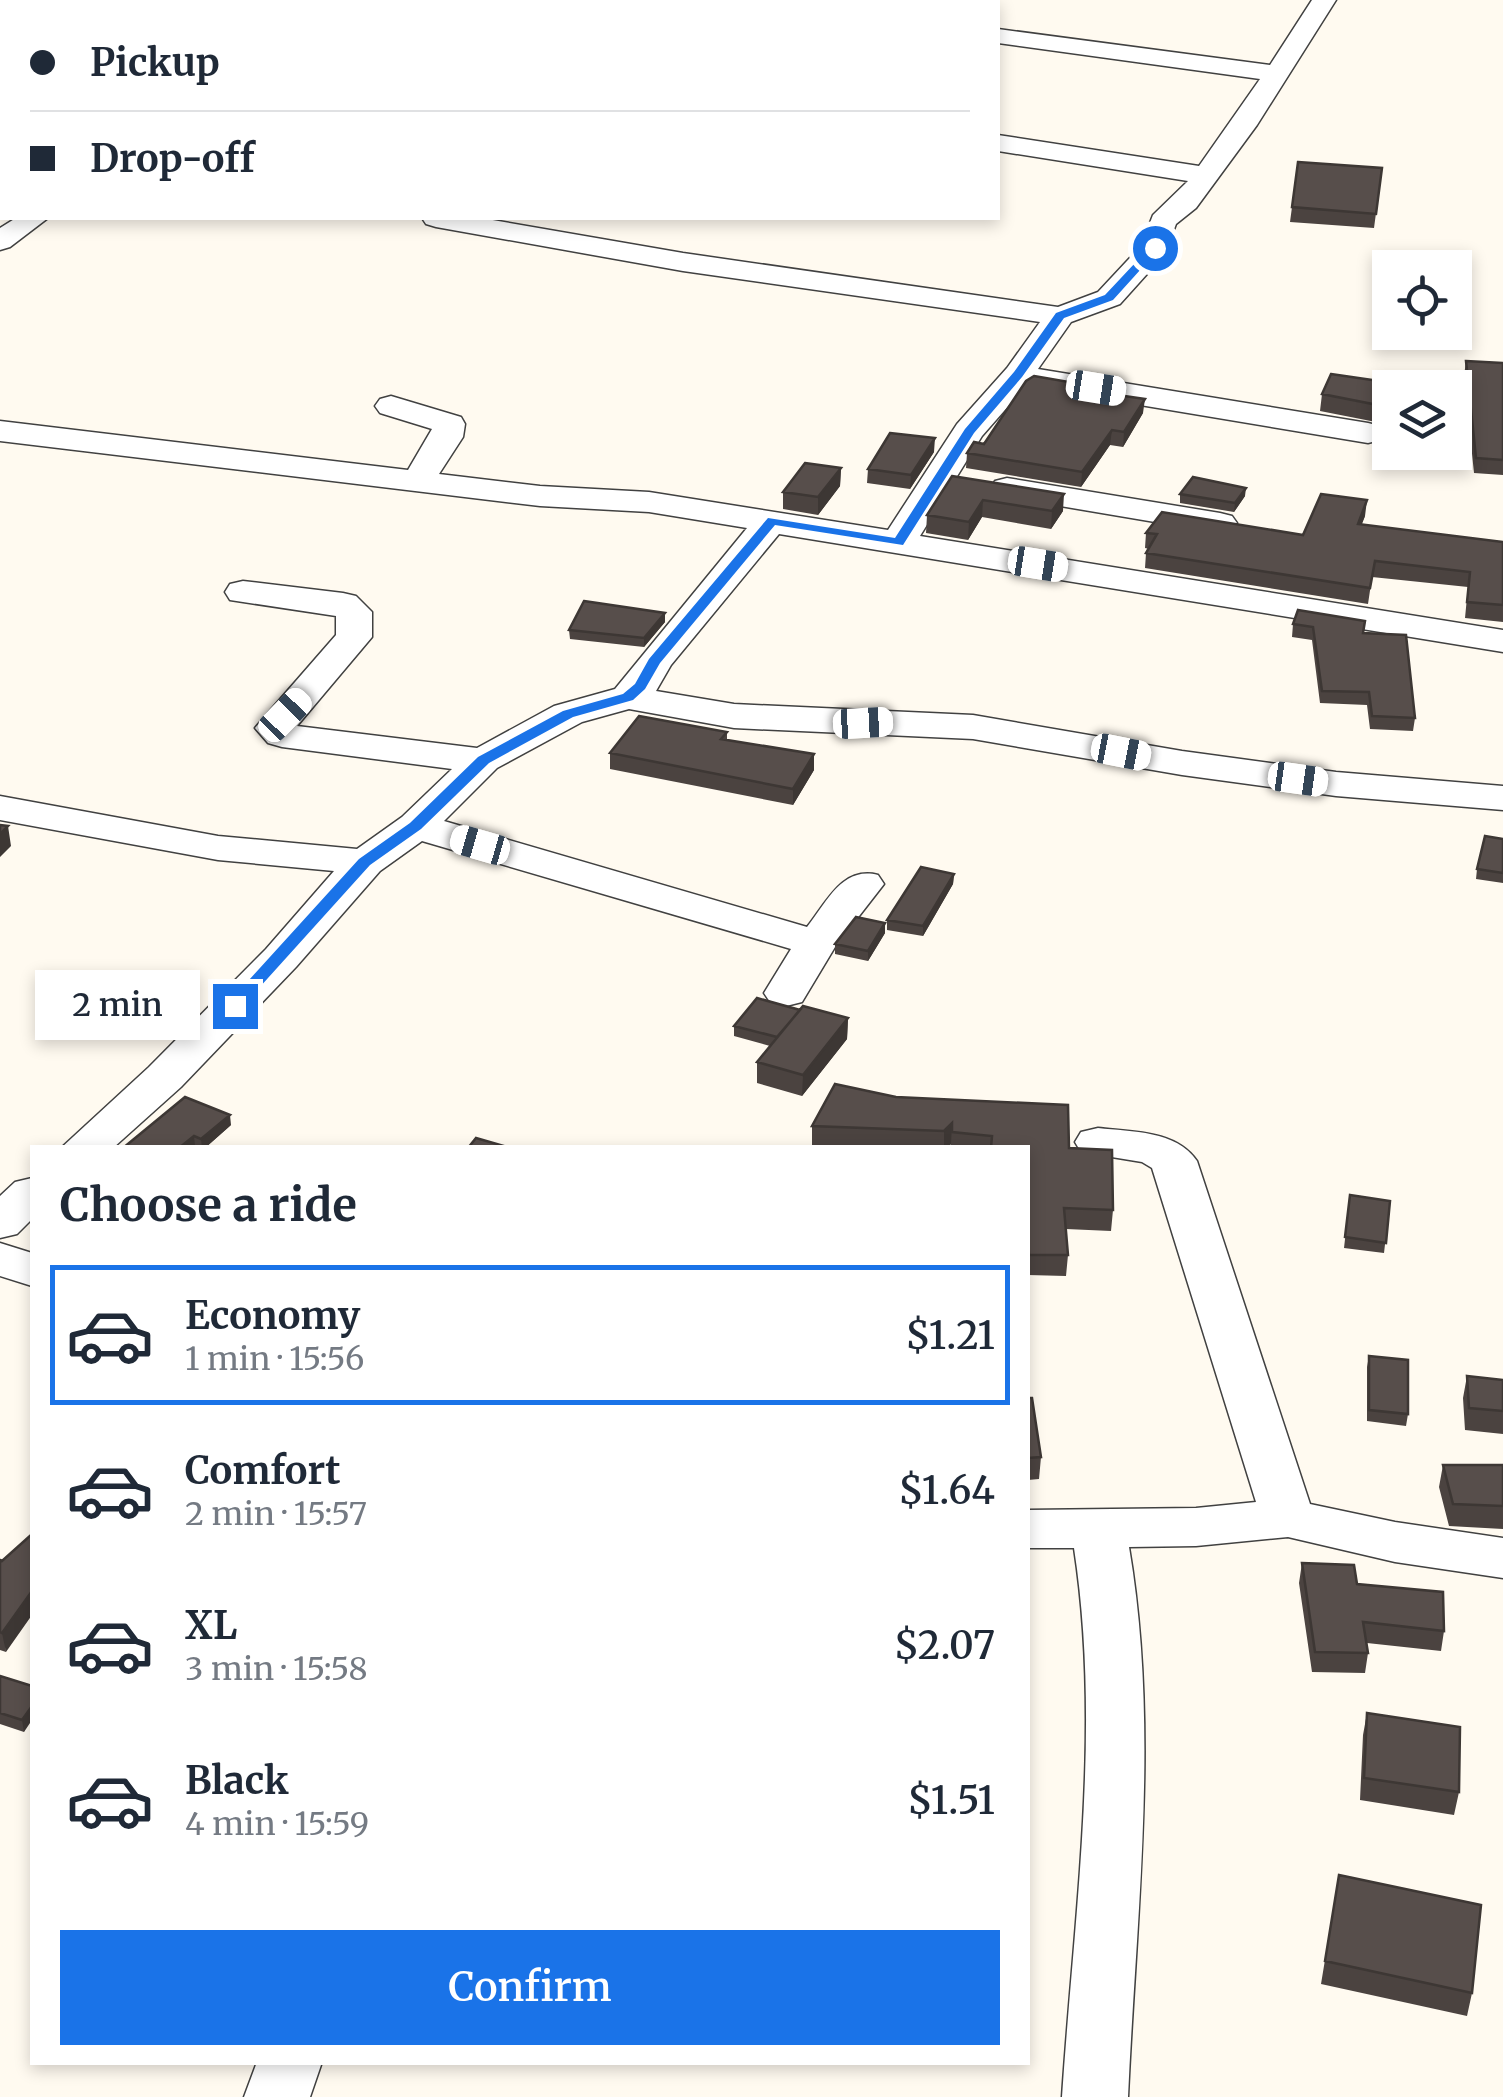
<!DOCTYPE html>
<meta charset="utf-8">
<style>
body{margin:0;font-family:Merriweather,serif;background:#f2f2f3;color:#1f2937;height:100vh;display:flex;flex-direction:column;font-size:38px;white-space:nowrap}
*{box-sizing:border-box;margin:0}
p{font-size:32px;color:#747a83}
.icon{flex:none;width:55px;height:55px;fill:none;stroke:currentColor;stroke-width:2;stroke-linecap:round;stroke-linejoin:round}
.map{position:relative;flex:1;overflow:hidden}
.side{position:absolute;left:30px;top:1145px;width:1000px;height:920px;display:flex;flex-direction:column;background:#fff;border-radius:0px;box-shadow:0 5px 15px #0003}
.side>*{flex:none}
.hud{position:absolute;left:0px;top:0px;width:1000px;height:220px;box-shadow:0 5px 15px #0003;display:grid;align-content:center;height:220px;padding:0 30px;background:#fff}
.tools{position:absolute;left:1372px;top:250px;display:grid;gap:20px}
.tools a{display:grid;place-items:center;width:100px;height:100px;border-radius:0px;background:#fff;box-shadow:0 5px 15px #0003;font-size:50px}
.end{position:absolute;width:45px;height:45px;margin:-22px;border:12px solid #1a73e8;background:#fff;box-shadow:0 0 0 5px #fff}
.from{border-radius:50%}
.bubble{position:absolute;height:70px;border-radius:0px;background:#fff;box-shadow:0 5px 15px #0003;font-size:32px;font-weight:600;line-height:70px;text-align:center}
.car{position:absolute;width:30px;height:60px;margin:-30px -15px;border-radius:12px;box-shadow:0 0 8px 2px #0007;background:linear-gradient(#fff 24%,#345 0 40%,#fff 0 76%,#345 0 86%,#fff 0)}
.hud b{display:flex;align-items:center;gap:35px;height:95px;font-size:38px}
.hud b+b{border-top:2px solid #e0e1e3}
.hud i{width:25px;height:25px;background:#1f2937}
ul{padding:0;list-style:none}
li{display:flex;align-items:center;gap:30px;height:140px;margin:0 20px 15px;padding:0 10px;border:5px solid transparent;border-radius:0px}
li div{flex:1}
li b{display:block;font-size:38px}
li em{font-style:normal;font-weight:600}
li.active{border-color:#1a73e8}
li>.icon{width:90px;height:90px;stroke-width:1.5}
h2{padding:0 30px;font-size:45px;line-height:120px}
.primary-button{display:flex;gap:20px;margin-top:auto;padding:20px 30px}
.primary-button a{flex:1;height:115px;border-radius:0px;background:#1a73e8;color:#fff;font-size:40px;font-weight:600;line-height:115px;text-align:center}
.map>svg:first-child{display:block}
</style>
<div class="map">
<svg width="1503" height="2097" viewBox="0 0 1503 2097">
<rect width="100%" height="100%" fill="#fffaf0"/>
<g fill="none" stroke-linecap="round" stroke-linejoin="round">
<!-- river -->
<path fill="#b6e4f5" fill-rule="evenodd" d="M 2,50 L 2,75 L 0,76 L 0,51 Z"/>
<!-- street casing -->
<g stroke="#414141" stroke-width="3">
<path id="street" d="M 714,0 L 757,0 L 758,2 L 716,2 Z
M 1312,0 L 1336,0 L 1257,125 L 1196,208 L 1176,224 L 1165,254 L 1120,304 L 1071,322 L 1038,369 L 1368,423 L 1380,426 L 1384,433 L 1380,440 L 1368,443 L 1026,386 L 982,436 L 920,536 L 1503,630 L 1503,652 L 779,534 L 671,665 L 656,691 L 734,704 L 973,715 L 1182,751 L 1336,772 L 1503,786 L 1503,810 L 1336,796 L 1182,775 L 973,739 L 734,728 L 629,709 L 582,722 L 497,768 L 444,821 L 807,927 C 827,902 842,866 878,875 L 884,884 L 835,947 L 802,1002 L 786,1006 L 770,1002 L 764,993 L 791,949 L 422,841 L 380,871 L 296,967 L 181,1087 L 113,1148 L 61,1148 L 149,1067 L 266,949 L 334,871 L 218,860 L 0,820 L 0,796 L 218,836 L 357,849 L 402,817 L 452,769 L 282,747 L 268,743 L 255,728 L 336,635 L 336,616 L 230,600 L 225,592 L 230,584 L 243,581 L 343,593 L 356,596 L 372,612 L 372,637 L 297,726 L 477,748 L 554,706 L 615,689 L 747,528 L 649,512 L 540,506 L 0,441 L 0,421 L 408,470 L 432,429 L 380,413 L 375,406 L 380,399 L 391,396 L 461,417 L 465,424 L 463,437 L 439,474 L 540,486 L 649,492 L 888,530 L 957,424 L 1007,368 L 1040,322 L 683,271 L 436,227 L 426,224 L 422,218 L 481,218 L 683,253 L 1058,307 L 1098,292 L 1141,246 L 1153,215 L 1188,181 L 998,151 L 998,135 L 1199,166 L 1260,79 L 998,43 L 998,29 L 1270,65 Z
M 16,218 L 48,218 L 10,247 L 0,250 L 0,228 Z
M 1007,478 L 1220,513 L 1232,516 L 1237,523 L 1232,530 L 1220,533 L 995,495 L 990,488 L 995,481 Z
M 1098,1128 C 1132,1132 1176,1130 1197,1161 L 1310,1504 L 1395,1522 L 1503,1538 L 1503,1578 L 1395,1562 L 1288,1537 L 1196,1546 L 1129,1547 C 1160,1728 1136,1915 1128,2097 L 1062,2097 C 1074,1915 1102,1729 1074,1548 L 1028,1548 L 1028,1510 L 1196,1508 L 1256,1502 L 1152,1168 L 1142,1162 L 1081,1152 L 1075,1142 L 1081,1132 Z
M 32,1178 L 32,1219 L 17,1234 L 0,1238 L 0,1196 L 15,1182 Z
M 0,1243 L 32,1253 L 32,1286 L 0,1276 Z
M 257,2062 L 322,2062 L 310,2097 L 244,2097 Z"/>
</g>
<!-- street -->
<use href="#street" fill="#fff" fill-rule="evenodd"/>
</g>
<!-- wall -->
<path fill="#4b4340" d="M 1298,162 L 1382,168 L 1374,228 L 1290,222 Z
M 1466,361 L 1503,363 L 1503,475 L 1474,473 L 1464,376 Z
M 1069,388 L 1143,413 L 1123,447 L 1110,445 L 1081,487 L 966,468 L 967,453 Z
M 1390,388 L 1390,402 L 1381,423 L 1320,411 L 1322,394 Z
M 934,452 L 910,489 L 867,483 L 868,469 Z
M 841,468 L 840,486 L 818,515 L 783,509 L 783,492 Z
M 952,476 L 1063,511 L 1051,529 L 982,517 L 968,540 L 926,533 L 927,515 Z
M 1180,494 L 1245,496 L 1234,512 L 1180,503 Z
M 1365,516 L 1361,525 L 1503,542 L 1503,622 L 1465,618 L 1468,587 L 1372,577 L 1368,604 L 1145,568 L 1146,553 L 1149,549 L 1145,548 L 1146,533 L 1303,535 Z
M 665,613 L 665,622 L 644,647 L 570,639 L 569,630 Z
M 1293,624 L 1364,633 L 1415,718 L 1413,731 L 1370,729 L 1367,705 L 1320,703 L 1312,640 L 1292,637 Z
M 727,732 L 727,740 L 814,770 L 793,805 L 610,769 L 610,753 Z
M 1503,839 L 1503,883 L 1476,879 L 1477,869 Z
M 954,874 L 953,884 L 923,936 L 887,930 L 887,920 Z
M 885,923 L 885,933 L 868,961 L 835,954 L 835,944 Z
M 800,1010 L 848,1018 L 847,1039 L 802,1096 L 757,1083 L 757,1062 L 770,1046 L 734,1036 L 734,1026 Z
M 835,1084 L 1069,1148 L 1113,1210 L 1111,1231 L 1066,1229 L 1068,1255 L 1066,1276 L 1028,1275 L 1028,1148 L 951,1148 L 951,1144 L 947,1148 L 812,1146 L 812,1126 Z
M 231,1125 L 205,1148 L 195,1146 L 193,1148 L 123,1148 Z
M 1350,1195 L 1390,1201 L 1384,1253 L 1344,1248 Z
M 1369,1356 L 1408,1414 L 1406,1426 L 1367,1421 L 1367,1367 Z
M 1467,1376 L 1503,1380 L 1503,1434 L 1465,1430 L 1463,1398 Z
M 1028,1398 L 1041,1457 L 1039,1479 L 1028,1480 Z
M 1443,1465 L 1503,1465 L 1503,1529 L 1449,1526 L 1439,1487 Z
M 0,1560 L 6,1652 L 0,1650 Z
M 1302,1563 L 1444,1631 L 1441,1651 L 1367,1643 L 1368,1653 L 1365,1673 L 1312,1672 L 1299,1583 Z
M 0,1676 L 32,1686 L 24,1732 L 0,1724 Z
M 1367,1713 L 1459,1792 L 1454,1815 L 1360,1800 L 1363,1735 Z
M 1339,1875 L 1472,1993 L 1467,2016 L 1321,1984 Z"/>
<!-- shaded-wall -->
<path fill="#3d3734" d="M 1390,390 L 1390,402 L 1381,423 L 1383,406 Z
M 1145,399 L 1143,413 L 1123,447 L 1124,432 Z
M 1112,430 L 1110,445 L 1081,487 L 1082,472 Z
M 935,438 L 934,452 L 910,489 L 911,475 Z
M 841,468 L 840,486 L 818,515 L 818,497 Z
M 1246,488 L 1245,496 L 1234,512 L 1235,503 Z
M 1064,494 L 1063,511 L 1051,529 L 1052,511 Z
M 983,500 L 982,517 L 968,540 L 969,522 Z
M 1367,500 L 1365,516 L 1356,540 L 1358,524 Z
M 665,613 L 665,622 L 644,647 L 644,638 Z
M 814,754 L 814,770 L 793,805 L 793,789 Z
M 8,826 L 11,846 L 0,857 L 0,834 Z
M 954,874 L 953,884 L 923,936 L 923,926 Z
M 885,923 L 885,933 L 868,961 L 868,951 Z
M 848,1018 L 847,1039 L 802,1096 L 803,1075 Z
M 230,1115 L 231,1125 L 205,1148 L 202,1148 L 201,1139 Z
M 952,1123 L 951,1144 L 947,1148 L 944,1148 L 944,1131 Z
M 194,1136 L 195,1146 L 193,1148 L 179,1148 Z
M 32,1591 L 32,1615 L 6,1652 L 2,1633 Z
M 32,1706 L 32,1720 L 24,1732 L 22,1720 Z"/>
<!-- building -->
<path fill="#574e4b" stroke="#3d3734" stroke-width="2.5" d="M 1298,162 L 1382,168 L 1376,214 L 1292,207 Z
M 1466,361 L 1503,363 L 1503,460 L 1476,458 Z
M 1331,374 L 1393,383 L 1383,406 L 1322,394 Z
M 1034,376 L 1069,382 L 1069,388 L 1145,399 L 1124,432 L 1112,430 L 1082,472 L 967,453 L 974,442 L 984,444 L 1026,381 Z
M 890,433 L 935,438 L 911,475 L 868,469 Z
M 805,463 L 841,468 L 818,497 L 783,492 Z
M 952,476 L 1064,494 L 1052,511 L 983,500 L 969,522 L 927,515 Z
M 1193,477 L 1246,488 L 1235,503 L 1180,494 Z
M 1321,494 L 1367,500 L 1358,524 L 1503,542 L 1503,605 L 1467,602 L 1470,572 L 1375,561 L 1370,588 L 1146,553 L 1157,534 L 1146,533 L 1162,512 L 1303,535 Z
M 584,601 L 665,613 L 644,638 L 569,630 Z
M 1298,610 L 1365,621 L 1363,633 L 1406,635 L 1415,718 L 1372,716 L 1369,692 L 1322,691 L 1313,627 L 1293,624 Z
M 639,716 L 727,732 L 721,739 L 814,754 L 793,789 L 610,753 Z
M 0,825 L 8,826 L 0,834 Z
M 1485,836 L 1503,839 L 1503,873 L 1477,869 Z
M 921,867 L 954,874 L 923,926 L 887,920 Z
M 856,917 L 885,923 L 868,951 L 835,944 Z
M 757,998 L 800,1010 L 777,1037 L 734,1026 Z
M 803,1006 L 848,1018 L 803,1075 L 757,1062 Z
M 835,1084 L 896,1097 L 1068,1105 L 1069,1148 L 1112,1150 L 1113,1210 L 1064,1208 L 1068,1255 L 1029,1255 L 1028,1233 L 1028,1148 L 991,1148 L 992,1136 L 952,1132 L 952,1123 L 944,1131 L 812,1126 Z
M 185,1097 L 230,1115 L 201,1139 L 194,1136 L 179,1148 L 123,1148 Z
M 476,1138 L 511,1148 L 468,1148 Z
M 1350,1195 L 1390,1201 L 1386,1243 L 1345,1237 Z
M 1369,1356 L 1408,1360 L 1408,1414 L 1369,1410 Z
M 1467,1376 L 1503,1380 L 1503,1411 L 1469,1408 Z
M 1028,1398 L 1032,1398 L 1041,1457 L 1028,1458 Z
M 1443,1465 L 1503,1465 L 1503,1506 L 1453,1504 Z
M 32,1534 L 32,1591 L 2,1633 L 0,1632 L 0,1560 L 2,1561 Z
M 1302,1563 L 1354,1565 L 1357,1584 L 1443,1592 L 1444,1631 L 1363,1622 L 1368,1653 L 1315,1652 Z
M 0,1676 L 32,1686 L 32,1706 L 22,1720 L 0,1713 Z
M 1367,1713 L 1460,1727 L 1459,1792 L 1364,1778 Z
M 1339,1875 L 1481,1905 L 1472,1993 L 1325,1961 Z"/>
<!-- route -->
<path fill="#1a73e8" d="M 1151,246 L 1160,248 L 1113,300 L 1064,318 L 1022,377 L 974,433 L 903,545 L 775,525 L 660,663 L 645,689 L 633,700 L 573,717 L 489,763 L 421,829 L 370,865 L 240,1009 L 229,1009 L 229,1002 L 359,859 L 410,823 L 478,757 L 563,711 L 623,694 L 635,684 L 649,659 L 768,518 L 895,538 L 965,429 L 1014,372 L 1056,313 L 1105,295 Z"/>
</svg>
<div class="tools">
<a><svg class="icon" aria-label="locate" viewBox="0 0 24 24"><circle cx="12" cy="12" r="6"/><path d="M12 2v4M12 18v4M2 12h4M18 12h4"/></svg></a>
<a><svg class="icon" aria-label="layers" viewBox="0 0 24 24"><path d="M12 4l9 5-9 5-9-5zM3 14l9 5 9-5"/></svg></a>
</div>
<i class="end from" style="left:1155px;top:248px"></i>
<i class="end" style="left:235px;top:1006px"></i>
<div class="bubble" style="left:35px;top:970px;width:165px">2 min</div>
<i class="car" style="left:1096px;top:388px;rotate:99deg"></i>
<i class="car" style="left:1038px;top:564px;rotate:99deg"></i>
<i class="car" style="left:285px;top:715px;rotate:44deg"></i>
<i class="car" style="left:863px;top:723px;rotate:87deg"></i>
<i class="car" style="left:1121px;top:752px;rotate:101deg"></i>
<i class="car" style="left:1298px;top:779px;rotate:98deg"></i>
<i class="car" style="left:480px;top:845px;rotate:286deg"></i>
<div class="hud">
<b><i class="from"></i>Pickup</b>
<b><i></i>Drop-off</b>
</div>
<section class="side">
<h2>Choose a ride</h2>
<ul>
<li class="active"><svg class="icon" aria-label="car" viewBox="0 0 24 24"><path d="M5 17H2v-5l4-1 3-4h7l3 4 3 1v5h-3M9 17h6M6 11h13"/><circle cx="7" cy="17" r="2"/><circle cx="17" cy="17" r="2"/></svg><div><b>Economy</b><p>1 min · 15:56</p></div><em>$1.21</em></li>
<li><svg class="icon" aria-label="car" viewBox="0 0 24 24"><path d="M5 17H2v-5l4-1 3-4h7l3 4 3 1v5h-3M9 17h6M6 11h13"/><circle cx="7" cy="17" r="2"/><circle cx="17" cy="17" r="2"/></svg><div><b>Comfort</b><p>2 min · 15:57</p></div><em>$1.64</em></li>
<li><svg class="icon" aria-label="car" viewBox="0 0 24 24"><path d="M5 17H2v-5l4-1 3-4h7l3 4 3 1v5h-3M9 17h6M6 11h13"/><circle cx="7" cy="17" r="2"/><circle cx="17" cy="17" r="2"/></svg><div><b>XL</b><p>3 min · 15:58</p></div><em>$2.07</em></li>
<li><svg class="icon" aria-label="car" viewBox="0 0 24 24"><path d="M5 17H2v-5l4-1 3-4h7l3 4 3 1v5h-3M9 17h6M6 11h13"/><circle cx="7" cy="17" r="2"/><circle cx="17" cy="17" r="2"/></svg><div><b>Black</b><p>4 min · 15:59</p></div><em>$1.51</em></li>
</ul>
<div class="primary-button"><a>Confirm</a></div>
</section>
</div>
